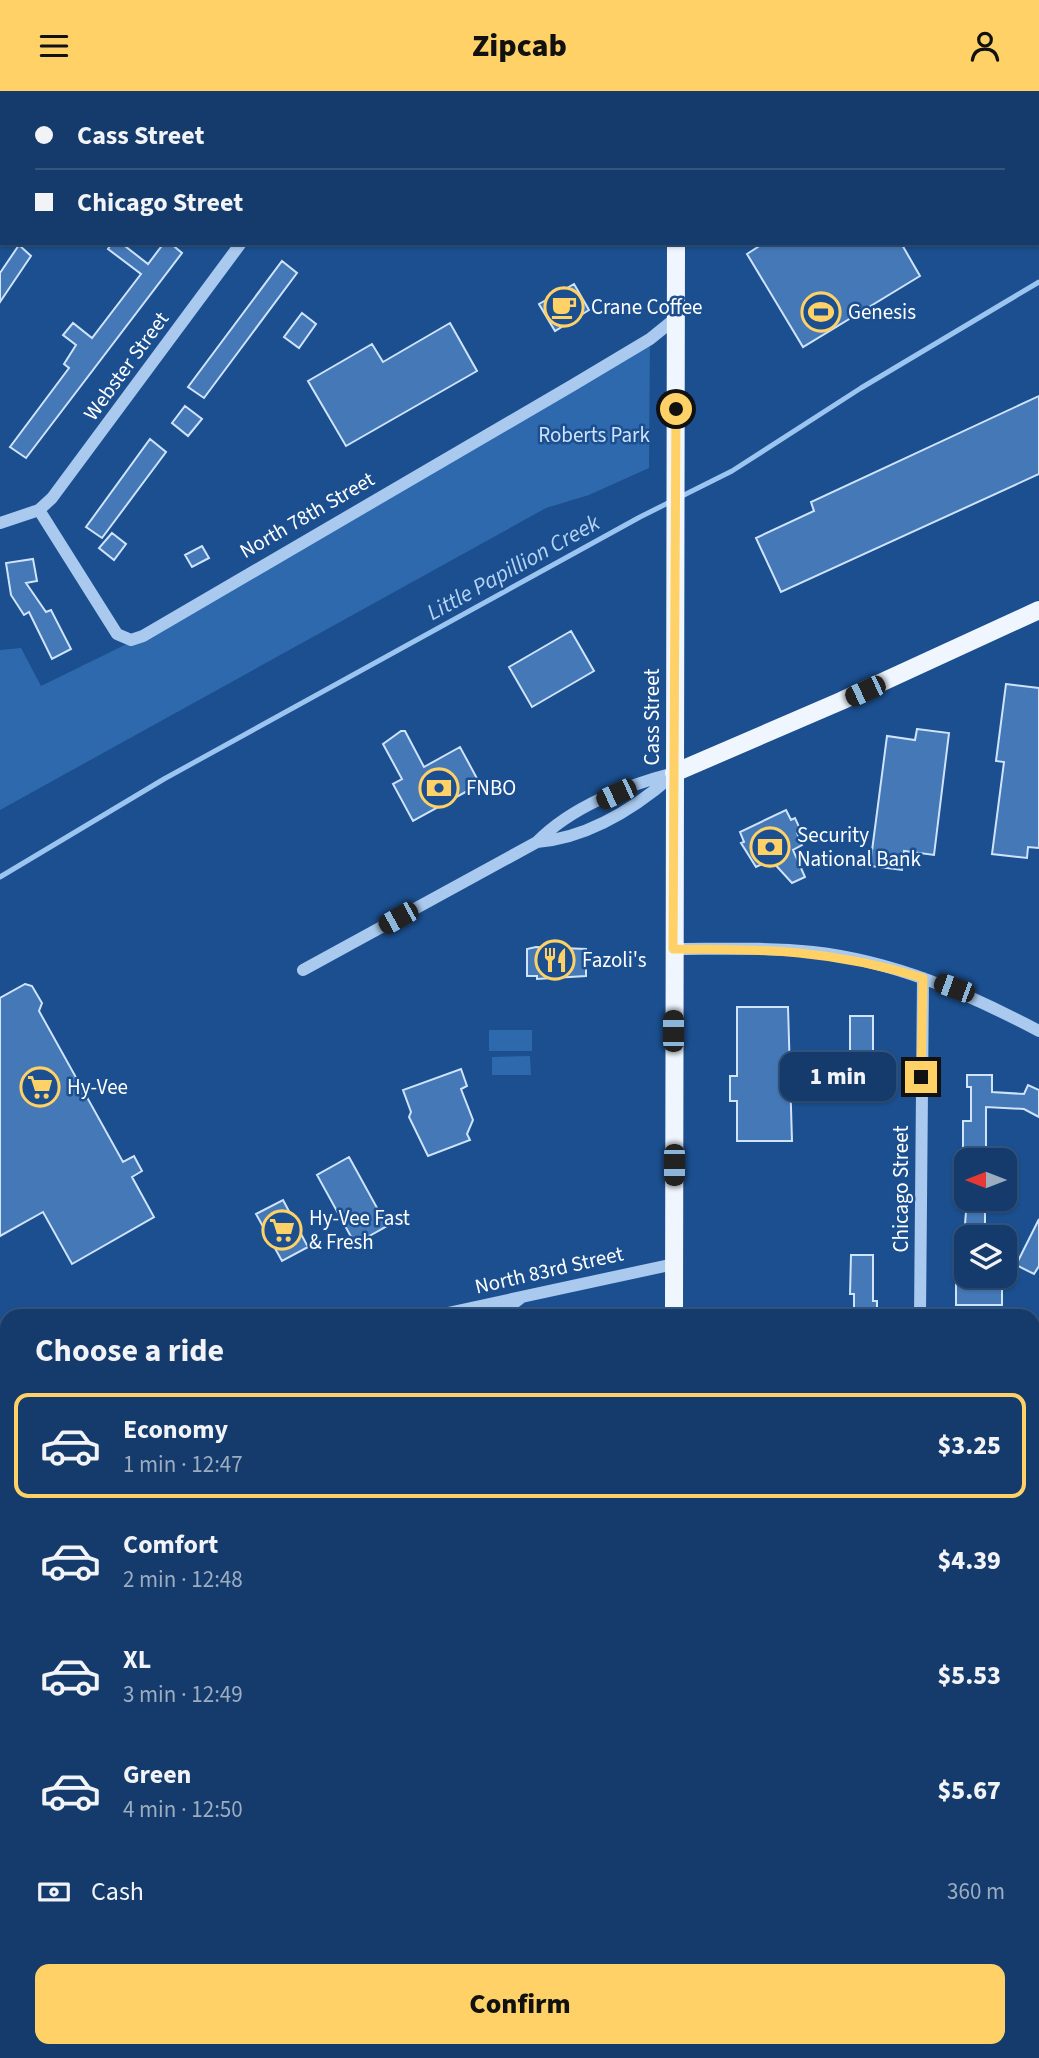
<!DOCTYPE html>
<meta charset="utf-8">
<style>
body{margin:0;font-family:"Source Sans 3",sans-serif;background:#214673;color:#f1f3f6;height:100vh;display:flex;flex-direction:column;font-size:26px;white-space:nowrap}
*{box-sizing:border-box;margin:0}
p{font-size:23px;color:#9dadc1}
.icon{flex:none;width:38px;height:38px;fill:none;stroke:currentColor;stroke-width:2;stroke-linecap:round;stroke-linejoin:round}
.map{position:relative;flex:1;overflow:hidden}
.sheet{position:absolute;left:0px;top:1218px;width:1040px;height:749px;display:flex;flex-direction:column;background:#143b6b;border-radius:21px 21px 0 0;box-shadow:0 2px 5px #0004,0 0 0 2px #33557e}
.sheet>*{flex:none}
.top-card{position:absolute;left:0px;top:0px;width:1040px;height:154px;box-shadow:0 2px 5px #0004,0 0 0 2px #33557e;display:grid;align-content:center;height:154px;padding:0 35px;background:#143b6b}
.needle{width:46px;rotate:270deg}
.buttons{position:absolute;left:954px;top:1057px;display:grid;gap:14px}
.buttons a{display:grid;place-items:center;width:63px;height:63px;border-radius:14px;background:#143b6b;box-shadow:0 2px 5px #0004,0 0 0 2px #33557e;font-size:35px}
.end{position:absolute;width:32px;height:32px;margin:-16px;border:9px solid #ffd166;background:#111;box-shadow:0 0 0 4px #111}
.from{border-radius:50%}
.bubble{position:absolute;height:49px;border-radius:14px;background:#143b6b;box-shadow:0 2px 5px #0004,0 0 0 2px #33557e;font-size:23px;font-weight:800;line-height:49px;text-align:center}
.car{position:absolute;width:21px;height:42px;margin:-21px -10px;border-radius:9px;box-shadow:0 0 5px 2px #0007;background:linear-gradient(#222 24%,#8ab4d8 0 40%,#222 0 76%,#8ab4d8 0 86%,#222 0)}
.top-card b{display:flex;align-items:center;gap:24px;height:66px;font-size:26px}
.top-card b+b{border-top:2px solid #33557e}
.top-card i{width:18px;height:18px;background:#f1f3f6}
ul{padding:0;list-style:none}
li{display:flex;align-items:center;gap:21px;height:105px;margin:0 14px 10px;padding:0 21px;border:4px solid transparent;border-radius:14px}
li div{flex:1}
li b{display:block;font-size:26px}
li em{font-style:normal;font-weight:800}
li.on{border-color:#ffd166}
li>.icon{width:63px;height:63px;stroke-width:1.5}
h2{padding:0 35px;font-size:32px;line-height:84px}
.pay{display:flex;align-items:center;gap:18px;height:77px;padding:0 35px;font-size:26px}
.pay p{margin-inline-start:auto}
.button{display:flex;gap:14px;margin-top:auto;padding:14px 35px}
.button a{flex:1;height:80px;border-radius:14px;background:#ffd166;color:#111;font-size:28px;font-weight:800;line-height:80px;text-align:center}
header{display:flex;justify-content:space-between;align-items:center;height:91px;padding:0 35px;background:#ffd166;color:#111;font-size:32px;font-weight:800}
.map>svg:first-child{display:block}
</style>
<header><svg class="icon" aria-label="menu" viewBox="0 0 24 24"><path d="M4 6h16M4 12h16M4 18h16"/></svg>Zipcab<svg class="icon" aria-label="person" viewBox="0 0 24 24"><circle cx="12" cy="8" r="4"/><path d="M4 21q1-7 8-7t8 7"/></svg></header>
<div class="map">
<svg width="1039" height="1967" viewBox="0 0 1039 1967">
<rect width="100%" height="100%" fill="#1b4f8f"/>
<!-- green -->
<path fill="#2e69ad" d="M 650,248 L 649,377 L 589,404 L 546,417 L 0,719 L 0,559 L 21,557 L 41,595 L 143,545 Z
M 489,939 L 532,939 L 532,960 L 489,960 Z
M 530,965 L 531,984 L 492,984 L 492,966 Z"/>
<g fill="none" stroke-linecap="round" stroke-linejoin="round">
<!-- stream -->
<path stroke="#9cc4f0" stroke-width="5" d="M 818,0 L 831,2
M 906,2 L 922,0
M 0,786 L 164,688 L 640,426 L 732,380 L 861,297 L 1039,191"/>
</g>
<!-- building -->
<path fill="#4478b7" stroke="#cfe3fa" stroke-width="2" d="M 112,152 L 121,152 L 148,173 L 164,152 L 170,152 L 182,162 L 26,367 L 10,356 L 69,277 L 64,273 L 76,254 L 63,244 L 73,232 L 92,247 L 141,183 L 108,158 Z
M 764,152 L 901,152 L 920,185 L 803,256 L 747,163 Z
M 19,154 L 31,165 L 0,211 L 0,182 Z
M 282,170 L 297,182 L 204,307 L 188,296 Z
M 574,193 L 589,219 L 555,240 L 539,213 Z
M 302,222 L 316,233 L 299,257 L 284,246 Z
M 450,232 L 477,280 L 346,355 L 308,290 L 372,253 L 383,271 Z
M 1039,305 L 1039,383 L 781,501 L 756,447 L 814,420 L 811,411 Z
M 185,315 L 202,328 L 188,345 L 172,332 Z
M 150,348 L 166,361 L 102,447 L 86,436 Z
M 112,442 L 126,453 L 114,469 L 99,457 Z
M 202,455 L 209,467 L 192,476 L 185,464 Z
M 33,468 L 37,490 L 26,492 L 46,521 L 51,519 L 71,558 L 52,568 L 29,521 L 24,524 L 11,504 L 6,472 Z
M 571,540 L 594,580 L 532,616 L 509,576 Z
M 1006,593 L 1039,597 L 1039,757 L 1028,756 L 1027,767 L 992,763 L 1004,671 L 996,670 Z
M 917,638 L 949,642 L 934,764 L 904,760 L 902,779 L 870,775 L 887,645 L 915,649 Z
M 401,640 L 405,640 L 424,676 L 460,656 L 480,693 L 413,730 L 393,693 L 402,688 L 383,653 Z
M 786,719 L 791,729 L 795,727 L 801,740 L 797,742 L 802,754 L 793,759 L 805,786 L 792,792 L 771,769 L 756,776 L 741,752 L 744,751 L 740,741 Z
M 536,856 L 586,858 L 586,885 L 537,888 L 537,885 L 527,885 L 527,858 Z
M 25,893 L 32,895 L 42,912 L 39,920 L 123,1071 L 134,1065 L 142,1080 L 132,1086 L 154,1126 L 72,1173 L 43,1121 L 0,1145 L 0,907 Z
M 737,916 L 788,916 L 792,1050 L 737,1050 L 737,1010 L 730,1010 L 730,985 L 737,985 Z
M 850,925 L 873,925 L 873,960 L 868,960 L 868,969 L 850,969 Z
M 461,978 L 467,995 L 461,998 L 473,1029 L 467,1043 L 470,1049 L 428,1065 L 409,1026 L 411,1021 L 403,999 Z
M 967,984 L 992,984 L 992,1001 L 1024,1003 L 1028,994 L 1039,999 L 1039,1026 L 1024,1018 L 986,1016 L 986,1069 L 963,1069 L 963,1030 L 971,1030 L 971,996 L 967,996 Z
M 349,1066 L 387,1135 L 355,1153 L 317,1084 Z
M 967,1108 L 985,1108 L 985,1146 L 964,1146 Z
M 283,1109 L 308,1156 L 282,1170 L 256,1123 Z
M 1039,1128 L 1039,1175 L 1034,1183 L 1016,1174 Z
M 851,1164 L 873,1164 L 873,1210 L 877,1210 L 877,1225 L 854,1225 L 854,1203 L 850,1203 Z
M 956,1185 L 1002,1185 L 1002,1214 L 956,1214 Z"/>
<g fill="none" stroke-linecap="round" stroke-linejoin="round">
<!-- minor -->
<path stroke="#a9c9ee" stroke-width="12" d="M 78,2 L 79,0
M 270,2 L 270,0
M 0,106 L 2,104
M 39,419 L 117,543 L 131,549 L 143,545 L 573,294 L 650,248 L 676,227
M 0,432 L 39,419 L 52,407 L 241,152
M 537,751 C 587,747 635,717 672,685
M 673,858 C 719,858 767,856 813,861 C 894,870 967,902 1039,940
M 303,879 L 537,751 C 571,716 627,694 674,682
M 434,1225 L 674,1173
M 497,1225 L 522,1206
M 920,1225 L 923,887
M 1032,1278 L 1039,1266
M 0,1339 L 7,1337
M 0,1922 L 7,1920
M 186,1960 L 186,1967
M 428,1967 L 428,1960"/>
<!-- major -->
<path stroke="#f0f6ff" stroke-width="18" d="M 676,2 L 676,0
M 674,682 L 841,610 L 1039,519
M 674,1225 L 676,152
M 1032,1760 L 1039,1760
M 673,1967 L 673,1960"/>
<!-- highway -->
<path stroke="#fff" stroke-width="21" d="M 1032,1803 L 1039,1791
M 1032,1885 L 1039,1872
M 947,1967 L 950,1960
M 990,1967 L 994,1960"/>
</g>
<g fill="none" stroke-linecap="round" stroke-linejoin="round">
<!-- route -->
<path stroke="#ffd166" stroke-width="9" d="M 676,318 L 673,858 C 767,858 832,859 923,887 L 921,986"/>
</g>
<!-- icons -->
<defs>
<g id="cafe-ring" transform="scale(2.0125)"><circle r="9.5" fill="#1b4f8f" stroke="#ffd166" stroke-width="1.5"/><path d="M-5.5-4.5H6V0H3Q3 3.5 0 3.5H-2.5Q-5.5 3.5-5.5 0ZM3-3.2v2h1.7v-2ZM-6 4.5H4V6H-6Z" fill="#ffd166"/></g>
<g id="stadium-ring" transform="scale(2.0125)"><circle r="9.5" fill="#1b4f8f" stroke="#ffd166" stroke-width="1.5"/><path d="M0-5a6.5 5 0 1 0 0 10a6.5 5 0 1 0 0-10ZM-3.5-1.8h7v3.6h-7Z" fill="#ffd166"/></g>
<g id="bank-ring" transform="scale(2.0125)"><circle r="9.5" fill="#1b4f8f" stroke="#ffd166" stroke-width="1.5"/><path d="M-6-4H6V4H-6ZM0-2.3a2.3 2.3 0 1 0 0 4.6a2.3 2.3 0 1 0 0-4.6Z" fill="#ffd166"/></g>
<g id="restaurant-ring" transform="scale(2.0125)"><circle r="9.5" fill="#1b4f8f" stroke="#ffd166" stroke-width="1.5"/><path d="M-5-6h1v4h1v-4h1v4h1v-4h1v5L-1.5 .5V6h-2V.5L-5-1ZM5-6V6H3V1.5H1.5Q1.5-4 5-6Z" fill="#ffd166"/></g>
<g id="supermarket-ring" transform="scale(2.0125)"><circle r="9.5" fill="#1b4f8f" stroke="#ffd166" stroke-width="1.5"/><path d="M-6-5.5h2.5l.6 2H6L4.5 2H-2.5L-4.4-4H-6ZM-1.5 3.2a1.3 1.3 0 1 0 .1 0ZM3 3.2a1.3 1.3 0 1 0 .1 0Z" fill="#ffd166"/></g>
</defs>
<g fill-rule="evenodd">
<use href="#cafe-ring" x="564" y="216"/>
<use href="#stadium-ring" x="821" y="221"/>
<use href="#bank-ring" x="439" y="697"/>
<use href="#bank-ring" x="770" y="756"/>
<use href="#restaurant-ring" x="555" y="869"/>
<use href="#supermarket-ring" x="40" y="996"/>
<use href="#supermarket-ring" x="282" y="1139"/>
</g>
<g text-anchor="middle" stroke-width="5" stroke-linejoin="round" paint-order="stroke">
<!-- poi labels -->
<g font-size="21" fill="#fff" stroke="#1b4f8f" text-anchor="start">
<text x="591" y="223">Crane Coffee</text>
<text x="848" y="228">Genesis</text>
<text x="466" y="704">FNBO</text>
<text x="797" y="751">Security<tspan x="797" dy="24">National Bank</tspan></text>
<text x="582" y="876">Fazoli's</text>
<text x="67" y="1003">Hy-Vee</text>
<text x="309" y="1134">Hy-Vee Fast<tspan x="309" dy="24">&amp; Fresh</tspan></text>
</g>
<!-- street labels -->
<g font-size="21" fill="#fff" stroke="#1b4f8f">
<text transform="translate(126 275) rotate(-54)" y="7">Webster Street</text>
<text transform="translate(307 424) rotate(-30)" y="7">North 78th Street</text>
<text transform="translate(652 626) rotate(-90)" y="7">Cass Street</text>
<text transform="translate(901 1098) rotate(-90)" y="7">Chicago Street</text>
<text transform="translate(549 1179) rotate(-13)" y="7">North 83rd Street</text>
</g>
<!-- park labels -->
<g font-size="21" fill="#cfe3fa" stroke="#1b4f8f">
<text x="594" y="351">Roberts Park</text>
</g>
<!-- water labels -->
<g font-size="23" font-style="italic" fill="#b5d3f5" stroke="#1b4f8f">
<text transform="translate(513 476) rotate(-29)" y="8">Little Papillion Creek</text>
</g>
</g>
</svg>
<div class="buttons">
<a><svg class="needle" viewBox="-14 -14 28 28"><path d="M0-13l5 13h-10z" fill="#e53935"/><path d="M0 13l5-13h-10z" fill="#9dadc1"/></svg></a>
<a><svg class="icon" aria-label="layers" viewBox="0 0 24 24"><path d="M12 4l9 5-9 5-9-5zM3 14l9 5 9-5"/></svg></a>
</div>
<i class="end from" style="left:676px;top:318px"></i>
<i class="end" style="left:921px;top:986px"></i>
<div class="bubble" style="left:780px;top:961px;width:116px">1 min</div>
<i class="car" style="left:865px;top:600px;rotate:245deg"></i>
<i class="car" style="left:616px;top:703px;rotate:245deg"></i>
<i class="car" style="left:398px;top:827px;rotate:241deg"></i>
<i class="car" style="left:954px;top:897px;rotate:290deg"></i>
<i class="car" style="left:673px;top:940px;rotate:0deg"></i>
<i class="car" style="left:674px;top:1074px;rotate:180deg"></i>
<div class="top-card">
<b><i class="from"></i>Cass Street</b>
<b><i></i>Chicago Street</b>
</div>
<section class="sheet">
<h2>Choose a ride</h2>
<ul>
<li class="on"><svg class="icon" aria-label="car" viewBox="0 0 24 24"><path d="M5 17H2v-5l4-1 3-4h7l3 4 3 1v5h-3M9 17h6M6 11h13"/><circle cx="7" cy="17" r="2"/><circle cx="17" cy="17" r="2"/></svg><div><b>Economy</b><p>1 min · 12:47</p></div><em>$3.25</em></li>
<li><svg class="icon" aria-label="car" viewBox="0 0 24 24"><path d="M5 17H2v-5l4-1 3-4h7l3 4 3 1v5h-3M9 17h6M6 11h13"/><circle cx="7" cy="17" r="2"/><circle cx="17" cy="17" r="2"/></svg><div><b>Comfort</b><p>2 min · 12:48</p></div><em>$4.39</em></li>
<li><svg class="icon" aria-label="car" viewBox="0 0 24 24"><path d="M5 17H2v-5l4-1 3-4h7l3 4 3 1v5h-3M9 17h6M6 11h13"/><circle cx="7" cy="17" r="2"/><circle cx="17" cy="17" r="2"/></svg><div><b>XL</b><p>3 min · 12:49</p></div><em>$5.53</em></li>
<li><svg class="icon" aria-label="car" viewBox="0 0 24 24"><path d="M5 17H2v-5l4-1 3-4h7l3 4 3 1v5h-3M9 17h6M6 11h13"/><circle cx="7" cy="17" r="2"/><circle cx="17" cy="17" r="2"/></svg><div><b>Green</b><p>4 min · 12:50</p></div><em>$5.67</em></li>
</ul>
<div class="pay"><svg class="icon" aria-label="cash" viewBox="0 0 24 24"><path d="M3 7h18v10H3z"/><circle cx="12" cy="12" r="2"/></svg>Cash<p>360 m</p></div>
<div class="button"><a>Confirm</a></div>
</section>
</div>
